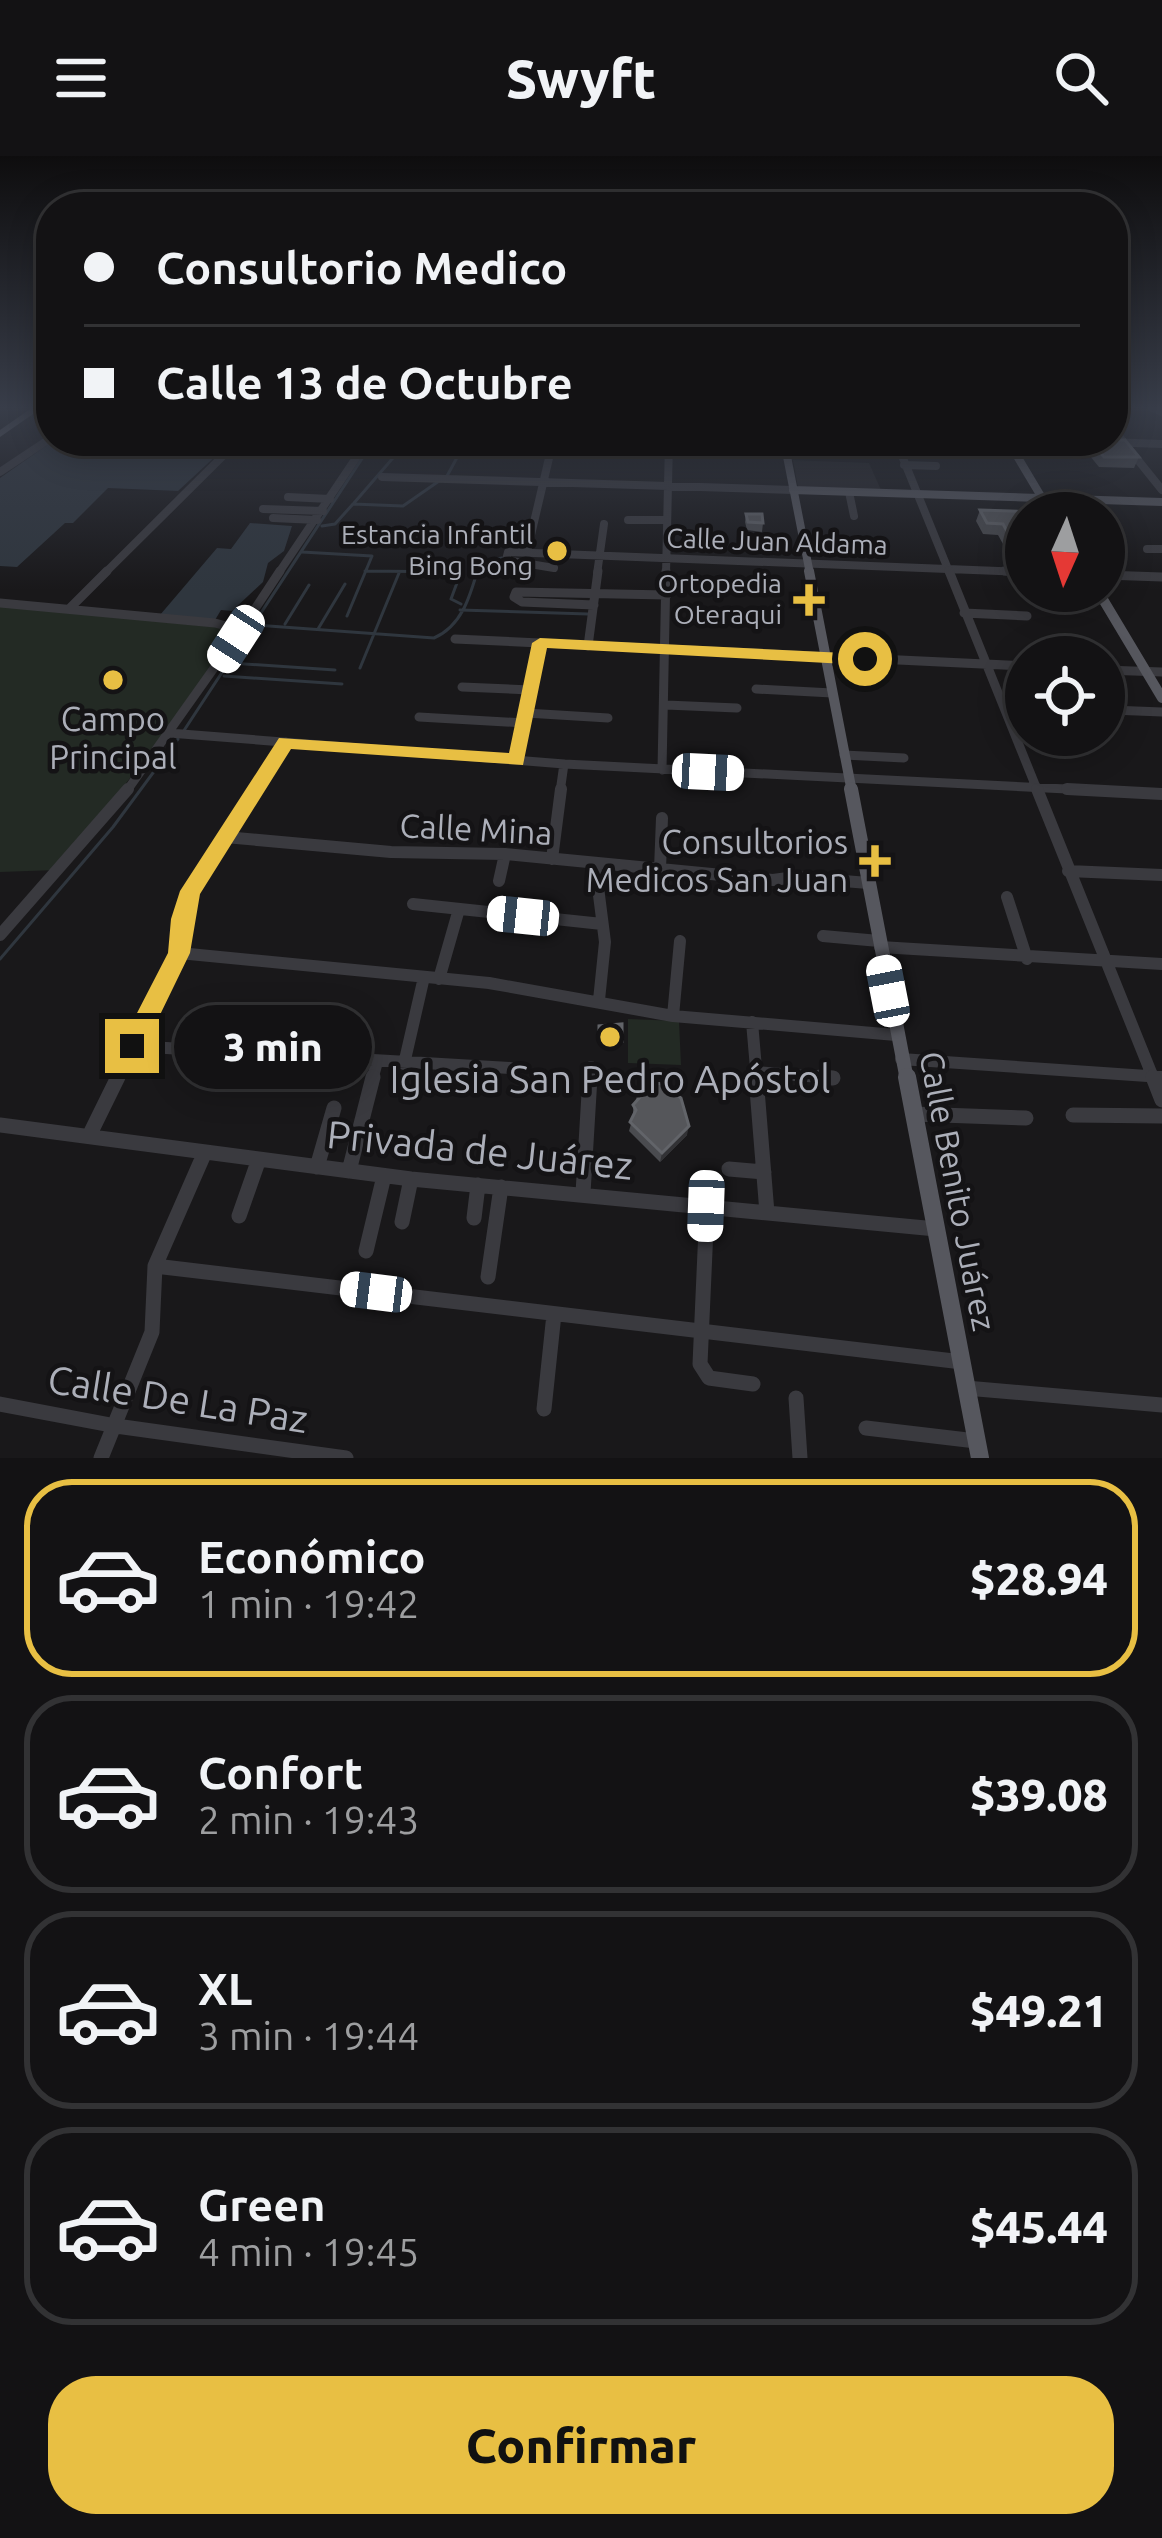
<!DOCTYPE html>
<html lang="es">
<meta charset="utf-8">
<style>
body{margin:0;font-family:Ubuntu,sans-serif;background:#1c1b1d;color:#f1f3f6;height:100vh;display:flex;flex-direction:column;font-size:45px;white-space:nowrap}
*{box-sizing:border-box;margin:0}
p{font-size:39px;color:#9d9ea0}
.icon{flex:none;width:66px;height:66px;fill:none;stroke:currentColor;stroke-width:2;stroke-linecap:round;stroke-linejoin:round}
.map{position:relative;height:1302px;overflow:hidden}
.drawer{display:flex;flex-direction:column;background:#131214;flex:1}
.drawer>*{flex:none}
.hud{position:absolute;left:36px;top:36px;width:1092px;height:264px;border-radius:48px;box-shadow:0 6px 30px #0003,0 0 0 3px #323234;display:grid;align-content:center;height:264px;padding:0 48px;background:#131214}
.needle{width:78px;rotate:183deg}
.buttons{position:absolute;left:1005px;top:336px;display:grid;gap:24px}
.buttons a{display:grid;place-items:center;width:120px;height:120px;border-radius:50%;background:#131214;box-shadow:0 6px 30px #0003,0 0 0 3px #323234;font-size:60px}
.end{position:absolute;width:54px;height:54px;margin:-27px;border:15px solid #e8bf43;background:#111;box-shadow:0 0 0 6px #111}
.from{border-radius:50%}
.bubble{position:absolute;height:84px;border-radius:42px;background:#131214;box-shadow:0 6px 30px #0003,0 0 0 3px #323234;font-size:39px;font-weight:800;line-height:84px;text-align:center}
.car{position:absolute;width:36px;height:72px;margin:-36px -18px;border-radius:15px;box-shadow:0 0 9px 3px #0007;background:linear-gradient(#fff 24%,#345 0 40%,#fff 0 76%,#345 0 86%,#fff 0)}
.hud b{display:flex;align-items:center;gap:42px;height:114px;font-size:45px}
.hud b+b{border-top:3px solid #323234}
.hud i{width:30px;height:30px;background:#f1f3f6}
ul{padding:21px 0 0;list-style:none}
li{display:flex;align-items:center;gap:36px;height:198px;margin:0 24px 18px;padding:0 24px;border:6px solid #323234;border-radius:48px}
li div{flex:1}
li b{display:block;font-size:45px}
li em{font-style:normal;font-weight:800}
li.active{border-color:#e8bf43}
li>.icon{width:108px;height:108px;stroke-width:1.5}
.action{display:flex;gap:24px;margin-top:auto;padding:24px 48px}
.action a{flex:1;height:138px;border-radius:48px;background:#e8bf43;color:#111;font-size:48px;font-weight:800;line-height:138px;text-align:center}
header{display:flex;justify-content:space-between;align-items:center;height:156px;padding:0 48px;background:#131214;font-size:54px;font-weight:800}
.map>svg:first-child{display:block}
</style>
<header><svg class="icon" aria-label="menu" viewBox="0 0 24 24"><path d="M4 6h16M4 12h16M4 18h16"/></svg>Swyft<svg class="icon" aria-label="search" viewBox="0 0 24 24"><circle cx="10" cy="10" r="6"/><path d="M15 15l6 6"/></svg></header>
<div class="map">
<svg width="1162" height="1302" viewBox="0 0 1162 1302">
<rect width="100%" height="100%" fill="#19181a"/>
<!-- built -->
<path fill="#252427" d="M 793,304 L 869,307 L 881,334 L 798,331 Z"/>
<!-- green -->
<path fill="#232a24" d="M 0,450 L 225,472 L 231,486 L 185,553 L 57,714 L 0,716 Z
M 628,863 L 679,865 L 681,909 L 628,907 Z"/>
<!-- water -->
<path fill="#2f363e" d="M 53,285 L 85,285 L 81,291 L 220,296 L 178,335 L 108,332 L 73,367 L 65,367 L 17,411 L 0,410 L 0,322 Z
M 250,367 L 292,370 L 284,395 L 268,407 L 263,426 L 232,455 L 221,454 L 215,464 L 160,459 L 217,392 L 231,393 Z"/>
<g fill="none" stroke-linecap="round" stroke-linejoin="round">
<!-- stream -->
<path stroke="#2f363e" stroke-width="3" d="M 345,285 L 368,291
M 447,320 L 466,285
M 354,347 L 399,295 L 418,295
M 322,370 L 335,368 L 353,348 L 403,350 L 439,325
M 302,396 L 372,400 L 347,460
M 365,415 L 461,416 L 451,443 L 461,448
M 460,454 L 588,458
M 285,468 L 309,429
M 255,469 L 434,482 C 464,469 471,436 480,406 L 502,402
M 318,473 L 345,428
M 230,507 L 335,514
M 360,512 L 399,417
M 224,520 L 342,528
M 183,576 L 365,298
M 0,803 L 113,671 L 178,583"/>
<!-- minor-far3 -->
<path stroke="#3a3a3f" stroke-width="8" d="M 1151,251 L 1162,256
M 1113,273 L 1162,334
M 251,285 L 346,297 L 419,285
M 896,285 L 950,418
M 1079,285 L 1162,288
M 904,309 L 936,310
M 0,316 L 51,282
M 382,321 L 793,334
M 849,336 L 854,360
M 288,341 L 330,343
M 1096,345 L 1107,358
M 263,353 L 323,355
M 273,362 L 317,364
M 628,364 L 666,364
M 1147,393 L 1162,393
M 527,396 L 553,285
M 554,412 L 506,404 L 508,396 L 1026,416
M 104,418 L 238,285
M 278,418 L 360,296
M 597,418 L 604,368
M 666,418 L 669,285"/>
<!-- minor-far2 -->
<path stroke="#3a3a3f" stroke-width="9" d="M 949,415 L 1038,636
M 1004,415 L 1026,416
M 1104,419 L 1162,421
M 516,436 L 667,439
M 516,436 L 514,441 L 522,446 L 594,449
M 0,447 L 215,467 L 241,474 L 126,636
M 69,453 L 107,415
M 964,457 L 1027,460
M 241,474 L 280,415
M 455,483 L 1026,510
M 588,490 L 598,415
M 1104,514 L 1162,516
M 462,531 L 530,534
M 756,533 L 832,537
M 666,549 L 737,552
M 1111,554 L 1162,556
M 526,557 L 608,562
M 419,561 L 525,567
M 169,577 L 564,608 L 1127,636
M 844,599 L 904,602
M 517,604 L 540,487
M 662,614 L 666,415
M 254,636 L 286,586
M 560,636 L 564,608"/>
<!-- minor-far1 -->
<path stroke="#3a3a3f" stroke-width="12" d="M 1037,633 L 1154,924
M 1067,633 L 1162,638
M 225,681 L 391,696 L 505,698 L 773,724 L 795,721 L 868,727
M 552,703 L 561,633
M 595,708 L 605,786 L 599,844
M 660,713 L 662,662
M 1068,715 L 1162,719
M 499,725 L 505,698
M 1007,741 L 1027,803
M 413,748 L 602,768
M 0,779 L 128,633
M 823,780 L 879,785
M 880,791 L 1162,808
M 179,797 L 489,827 L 673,860 L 896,879
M 439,823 L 459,753
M 673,860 L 680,785
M 752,866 L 757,924
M 132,890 L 510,912
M 901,903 L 1162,921
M 404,908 L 424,821
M 756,916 L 833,922
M 117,924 L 179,797 L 181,763 L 190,735 L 256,633
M 372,924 L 377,906
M 590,924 L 591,911"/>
<!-- minor -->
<path stroke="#3a3a3f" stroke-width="15" d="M 756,921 L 767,1057
M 820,921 L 833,922
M 1153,921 L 1162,944
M 913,958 L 1026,962
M 1073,959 L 1162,960
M 0,969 L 411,1023 L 936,1073
M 89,980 L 118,921
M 317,1011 L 334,952
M 729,1013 L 764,1016
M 349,1015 L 373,921
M 583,1037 L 590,921
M 707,1050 L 700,1208 L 709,1222 L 753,1228
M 239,1060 L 259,1003
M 474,1062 L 478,1029
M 402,1066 L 411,1023
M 366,1095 L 384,1020
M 155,1110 L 962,1206
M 488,1121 L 501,1031
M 966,1232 L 1162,1249
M 796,1242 L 800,1302
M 0,1248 L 116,1270 L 346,1302
M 544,1253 L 554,1158
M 866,1272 L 976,1285
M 101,1302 L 152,1176 L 155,1110 L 205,996"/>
<!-- major-far3 -->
<path stroke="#56575e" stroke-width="8" d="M 784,285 L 810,418
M 1008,285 L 1051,357
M 793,334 L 1162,346"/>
<!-- major-far2 -->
<path stroke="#56575e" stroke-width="10" d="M 809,415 L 852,636
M 1098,435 L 1162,542"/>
<!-- major-far1 -->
<path stroke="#56575e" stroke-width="14" d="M 851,633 L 907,924"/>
<!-- major -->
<path stroke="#56575e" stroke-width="18" d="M 907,921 L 980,1302"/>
<!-- highway -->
<path fill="#666870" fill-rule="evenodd" d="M 33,251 L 43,251 L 0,281 L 0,274 Z"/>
</g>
<!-- wall -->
<path fill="#4a4b4f" d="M 1104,285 L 1113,285 L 1139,301 L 1134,312 L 1099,311 L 1090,300 L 1094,289 L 1102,289 Z
M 980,354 L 1026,357 L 1026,408 L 1013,406 L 998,379 L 983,378 L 976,365 Z
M 746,358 L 763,367 L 762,376 L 747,374 L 745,366 Z
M 622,868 L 621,890 L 599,887 L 599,870 Z
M 637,936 L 687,979 L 660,1006 L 629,975 L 633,961 L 633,949 L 636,946 Z"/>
<!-- shaded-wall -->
<path fill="#323235" d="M 689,970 L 687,979 L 660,1006 L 662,997 Z"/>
<!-- building -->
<path fill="#55565a" stroke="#626469" stroke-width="3" d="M 1113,284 L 1125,284 L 1139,301 L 1104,301 L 1094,289 L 1110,289 L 1106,285 Z
M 980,354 L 1040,356 L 1026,357 L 1026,396 L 1018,395 L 1003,368 L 987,367 Z
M 746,358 L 762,358 L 763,367 L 748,366 Z
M 622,868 L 622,885 L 599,882 L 599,870 Z
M 653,927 L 664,928 L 681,942 L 689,970 L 662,997 L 630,966 L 636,954 L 633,949 L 640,941 L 637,936 Z"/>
<!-- sky -->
<linearGradient id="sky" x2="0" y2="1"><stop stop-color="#0e0d0e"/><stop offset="0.58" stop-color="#383d49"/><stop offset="1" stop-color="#383d49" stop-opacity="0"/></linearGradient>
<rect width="1162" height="434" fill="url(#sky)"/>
<!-- route -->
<path fill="#e8bf43" d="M 540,482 L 865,498 L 873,503 L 865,509 L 547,492 L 523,609 L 291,593 L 200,738 L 190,797 L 141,898 L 124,898 L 120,890 L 168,797 L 171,763 L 180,735 L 279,582 L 509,597 L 532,487 Z"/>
<!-- markers -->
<g fill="#e8bf43" stroke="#141315" stroke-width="4.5">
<circle cx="557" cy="395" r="12"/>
<path d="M803 426h12v12h12v12h-12v12h-12v-12h-12v-12h12z"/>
<circle cx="113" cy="524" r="12"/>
<path d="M869 687h12v12h12v12h-12v12h-12v-12h-12v-12h12z"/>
<circle cx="610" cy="881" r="12"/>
</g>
<g text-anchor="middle" stroke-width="9" stroke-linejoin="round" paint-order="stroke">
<!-- far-poi labels -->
<g font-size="27" fill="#acafb9" stroke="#141315" text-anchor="end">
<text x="533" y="388">Estancia Infantil<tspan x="533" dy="31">Bing Bong</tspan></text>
<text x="782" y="437">Ortopedia<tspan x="782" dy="31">Oteraqui</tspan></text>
</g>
<!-- far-street labels -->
<g font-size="27" fill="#acafb9" stroke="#141315">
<text transform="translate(777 386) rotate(2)" y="9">Calle Juan Aldama</text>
</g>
<!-- poi labels -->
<g font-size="33" fill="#acafb9" stroke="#141315">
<text x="113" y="575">Campo<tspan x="113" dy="38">Principal</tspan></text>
<text x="848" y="698" text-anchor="end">Consultorios<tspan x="848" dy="38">Medicos San Juan</tspan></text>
</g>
<!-- street labels -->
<g font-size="33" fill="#acafb9" stroke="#141315">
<text transform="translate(476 673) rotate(3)" y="12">Calle Mina</text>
<text transform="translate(958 1035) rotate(79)" y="12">Calle Benito Juárez</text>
</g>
<!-- near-poi labels -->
<g font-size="39" fill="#acafb9" stroke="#141315">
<text x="610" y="937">Iglesia San Pedro Apóstol</text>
</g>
<!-- near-street labels -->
<g font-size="39" fill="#acafb9" stroke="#141315">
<text transform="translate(480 994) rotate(6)" y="14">Privada de Juárez</text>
<text transform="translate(178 1243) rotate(9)" y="14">Calle De La Paz</text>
</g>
</g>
</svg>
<div class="buttons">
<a><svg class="needle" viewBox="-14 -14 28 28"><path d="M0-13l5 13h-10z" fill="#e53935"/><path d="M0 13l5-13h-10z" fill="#9d9ea0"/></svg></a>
<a><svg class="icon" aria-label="locate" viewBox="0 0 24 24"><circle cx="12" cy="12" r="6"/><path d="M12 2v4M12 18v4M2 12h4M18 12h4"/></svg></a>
</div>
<i class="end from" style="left:865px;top:503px"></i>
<i class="end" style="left:132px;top:890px"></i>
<div class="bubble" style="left:174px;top:849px;width:198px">3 min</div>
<i class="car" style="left:236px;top:483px;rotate:213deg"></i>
<i class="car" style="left:708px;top:616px;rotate:93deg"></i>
<i class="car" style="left:523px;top:760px;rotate:276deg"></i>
<i class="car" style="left:888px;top:835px;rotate:349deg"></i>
<i class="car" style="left:706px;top:1050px;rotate:182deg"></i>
<i class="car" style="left:376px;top:1136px;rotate:277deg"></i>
<div class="hud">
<b><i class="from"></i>Consultorio Medico</b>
<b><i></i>Calle 13 de Octubre</b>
</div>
</div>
<section class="drawer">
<ul>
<li class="active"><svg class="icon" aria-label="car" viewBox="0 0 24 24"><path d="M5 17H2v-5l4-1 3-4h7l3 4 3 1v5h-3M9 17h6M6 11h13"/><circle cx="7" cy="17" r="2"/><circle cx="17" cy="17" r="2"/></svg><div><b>Económico</b><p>1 min · 19:42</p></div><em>$28.94</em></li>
<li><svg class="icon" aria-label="car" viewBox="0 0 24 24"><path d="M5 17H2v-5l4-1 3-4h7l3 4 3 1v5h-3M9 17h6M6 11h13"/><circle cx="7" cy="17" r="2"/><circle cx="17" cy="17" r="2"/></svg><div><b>Confort</b><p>2 min · 19:43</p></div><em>$39.08</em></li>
<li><svg class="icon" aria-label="car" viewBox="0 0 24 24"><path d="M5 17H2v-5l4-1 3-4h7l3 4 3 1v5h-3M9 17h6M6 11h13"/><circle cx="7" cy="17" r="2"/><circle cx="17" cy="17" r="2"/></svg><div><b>XL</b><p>3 min · 19:44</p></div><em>$49.21</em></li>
<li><svg class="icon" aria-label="car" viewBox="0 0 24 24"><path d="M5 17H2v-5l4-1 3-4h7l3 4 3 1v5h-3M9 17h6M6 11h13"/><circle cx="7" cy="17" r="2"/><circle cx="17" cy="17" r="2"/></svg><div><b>Green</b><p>4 min · 19:45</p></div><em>$45.44</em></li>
</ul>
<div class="action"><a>Confirmar</a></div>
</section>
